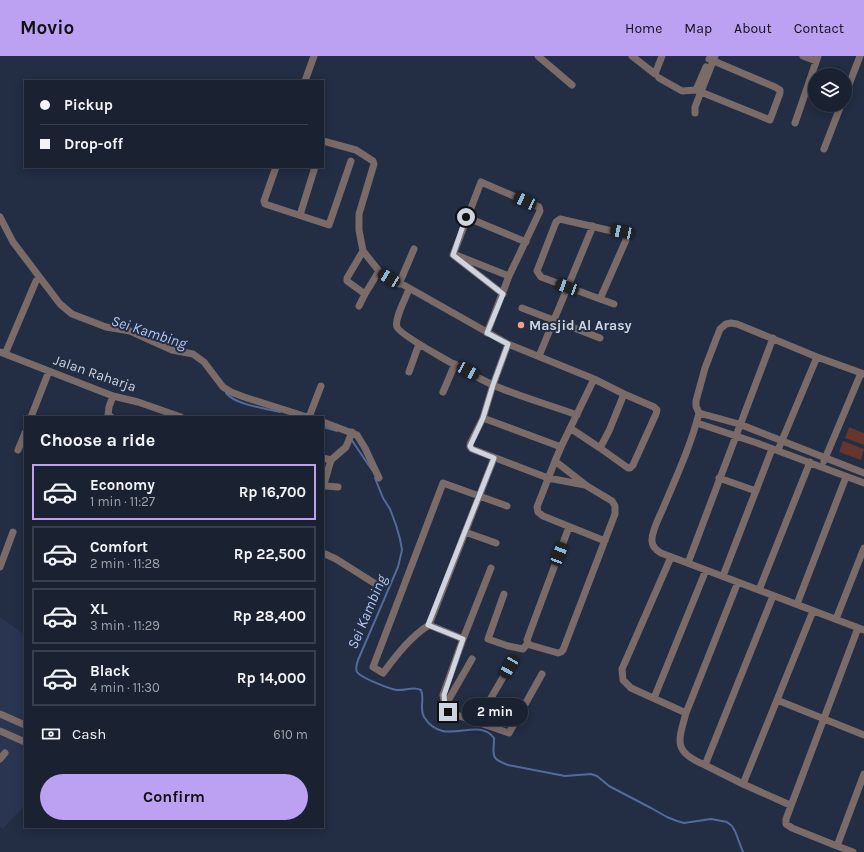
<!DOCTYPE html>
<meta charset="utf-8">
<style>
body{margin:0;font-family:Karla,sans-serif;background:#232a3a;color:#f1f3f6;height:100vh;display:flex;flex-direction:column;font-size:15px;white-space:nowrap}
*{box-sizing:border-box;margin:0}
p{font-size:13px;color:#9fa4ac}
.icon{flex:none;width:22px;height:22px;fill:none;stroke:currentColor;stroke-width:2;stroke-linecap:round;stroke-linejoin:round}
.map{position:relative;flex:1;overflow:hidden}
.sheet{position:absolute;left:24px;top:360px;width:300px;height:412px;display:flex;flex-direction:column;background:#1a2232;border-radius:0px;box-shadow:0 2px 10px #0003,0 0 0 1px #383f4d}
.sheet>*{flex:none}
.banner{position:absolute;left:24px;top:24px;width:300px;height:88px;border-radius:0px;box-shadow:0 2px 10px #0003,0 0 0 1px #383f4d;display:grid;align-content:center;height:88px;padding:0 16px;background:#1a2232}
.tools{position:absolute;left:808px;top:12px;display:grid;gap:8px}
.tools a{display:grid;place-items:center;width:44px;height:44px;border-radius:50%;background:#1a2232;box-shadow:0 2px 10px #0003,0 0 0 1px #383f4d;font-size:20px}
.end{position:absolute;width:18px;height:18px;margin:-9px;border:5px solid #cdd4e2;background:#111;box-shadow:0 0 0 2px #111}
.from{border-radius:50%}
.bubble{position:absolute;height:28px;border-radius:14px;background:#1a2232;box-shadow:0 2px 10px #0003,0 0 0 1px #383f4d;font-size:13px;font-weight:700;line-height:28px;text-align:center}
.car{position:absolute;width:12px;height:24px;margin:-12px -6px;border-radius:5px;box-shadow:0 0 3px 1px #0007;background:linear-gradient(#222 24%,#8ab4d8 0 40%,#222 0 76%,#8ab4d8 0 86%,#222 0)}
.banner b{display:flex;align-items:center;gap:14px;height:38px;font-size:15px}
.banner b+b{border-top:1px solid #383f4d}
.banner i{width:10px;height:10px;background:#f1f3f6}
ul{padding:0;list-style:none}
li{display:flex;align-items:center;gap:12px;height:56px;margin:0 8px 6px;padding:0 8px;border:2px solid #383f4d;border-radius:0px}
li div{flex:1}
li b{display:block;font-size:15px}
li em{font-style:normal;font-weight:700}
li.current{border-color:#bca0f2}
li>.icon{width:36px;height:36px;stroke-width:1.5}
h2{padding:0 16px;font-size:18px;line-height:48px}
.pay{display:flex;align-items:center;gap:10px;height:44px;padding:0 16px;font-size:15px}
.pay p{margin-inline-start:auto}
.button{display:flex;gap:8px;margin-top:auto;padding:8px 16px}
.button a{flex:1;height:46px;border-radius:24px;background:#bca0f2;color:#111;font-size:16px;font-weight:700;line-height:46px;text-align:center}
header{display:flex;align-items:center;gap:24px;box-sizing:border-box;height:56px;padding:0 20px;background:#bca0f2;color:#111}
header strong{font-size:19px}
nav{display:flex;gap:22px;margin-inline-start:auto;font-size:14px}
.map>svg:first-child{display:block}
</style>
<header>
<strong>Movio</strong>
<nav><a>Home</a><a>Map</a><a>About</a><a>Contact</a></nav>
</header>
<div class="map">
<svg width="864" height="796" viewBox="0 0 864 796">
<rect width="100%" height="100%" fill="#232d43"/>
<!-- built -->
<path fill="#293551" d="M 0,561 L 25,579 L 25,749 L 3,773 L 0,771 Z"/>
<!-- green -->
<path fill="#66352d" d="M 849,371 L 864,377 L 864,389 L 845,382 Z
M 843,385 L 864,393 L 861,404 L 839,396 Z"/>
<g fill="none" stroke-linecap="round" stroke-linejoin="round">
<!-- stream -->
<path stroke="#536a9d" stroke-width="2" d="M 226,337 C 236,349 264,352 280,356
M 323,371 L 337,375
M 351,383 L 372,414
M 375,422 L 383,442 L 390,453 L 396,469 L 400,483 L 402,494 L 398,511 L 358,604 C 357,608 355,612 357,616 C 361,622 390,633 397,634 C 405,635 413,630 421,634 C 425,643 419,652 424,661 C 444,693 477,659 494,682 C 494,699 489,702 508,709 L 565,720 L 591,718 L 597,720 L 609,730 L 651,752 L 667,761 L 677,765 L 684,767 L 711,763 L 727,766 L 732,770 L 735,775 L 743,796"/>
<!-- street -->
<path stroke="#7a6b69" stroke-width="7" d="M 538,0 L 572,29
M 632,0 L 655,18 L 662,0
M 803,0 L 816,5
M 659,22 L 682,35 L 696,34 L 770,64 L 780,37 L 780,34 L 775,31 L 709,3
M 305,25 L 314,0
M 696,34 L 706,11
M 845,39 L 860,0
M 695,57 L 695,51 L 715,0
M 795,67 L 818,0
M 323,85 L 356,94 L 373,105 L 374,108 L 359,158 L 359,174 L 363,195 L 379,215 L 508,288 L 594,323 L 624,338 L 609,375 L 600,392 L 570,372
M 824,93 L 841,49
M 276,111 L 264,145 L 265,148 L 329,169 L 351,105
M 300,159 L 315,111
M 0,161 L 13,186 L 60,248 L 72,258 L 106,271 L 130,275 L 172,294 L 193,298 L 204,306 L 223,331 L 231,336 L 244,341 L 307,361
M 466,161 L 526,186
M 560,163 L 625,178 L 626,184 L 600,243 L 541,221 L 537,215 L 556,166 Z
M 363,195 L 347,222 L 347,225 L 365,238
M 456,199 L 509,220
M 399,228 L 414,193
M 409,233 C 406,242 394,263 397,271 C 400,280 480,323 493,329 C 520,341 550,349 577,359
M 600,243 L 614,248
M 359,250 L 365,238 L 379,215
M 522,252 L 600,282
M 487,277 L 509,220 L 540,155 L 539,151 L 481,126 L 453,199 L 503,238
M 508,288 L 493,329 L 483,362 L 470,388 L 470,391 L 472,393 L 548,422 L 585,429
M 0,296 L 113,340 L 138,346 L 181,361
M 5,298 L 36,225
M 539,300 L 593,170
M 409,316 L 419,288
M 864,318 L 817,301 L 737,268 L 731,267 L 726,268 L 720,273 L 705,312 L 696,345 L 696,350 L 699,357 C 691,389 677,419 664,450 C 661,458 651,475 652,485 C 652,490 656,494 661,497 L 864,574
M 443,336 L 455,308
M 699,357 L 739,368 L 864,417
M 31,361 L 49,315
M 111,361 L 108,359 L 109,351 L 113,340
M 309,361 L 321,330
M 483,362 L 561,391
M 323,366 L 357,379 L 365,392 L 379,422
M 697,367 L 757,387 L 864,427
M 600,392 L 628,412 L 630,412 L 633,409 L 656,358 L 657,354 L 654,351 L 624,338
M 18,394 L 25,377
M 778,394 L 817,301
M 323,402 L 331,404
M 494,402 C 472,458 451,513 429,569 C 410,581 396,600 383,617 L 373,611 L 443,427 L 507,450
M 331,404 L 324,428 L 326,430 L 338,431
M 331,404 L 346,391 L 352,376
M 555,405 L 537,451 L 538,456 L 543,460 L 605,485
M 824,405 L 861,317
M 719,422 L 756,435
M 569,471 L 527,584 L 528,587 L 530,589 L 558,597 L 561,596 L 563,594 L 615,458 L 615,450 L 612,445 L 587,430 L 555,405 L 561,391 L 594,323
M 465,476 L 496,487
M 323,497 L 336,503 L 374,527
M 671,501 L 622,613 L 623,624 L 631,632 L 686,657 C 678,686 673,696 705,709 L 773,540
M 688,507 L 773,282
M 0,511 L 13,476
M 491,512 L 463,583 L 443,639 L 445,650 L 448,656 L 509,677 L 542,618
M 723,520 L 772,393
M 759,534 L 810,406
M 504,538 L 488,583 L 508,590 L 523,593 L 528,587
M 797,548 L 846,421
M 836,563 L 864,492
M 429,569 L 463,583
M 654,642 L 706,514
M 777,644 L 864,679
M 445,650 L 472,603
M 686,657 L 738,526
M 0,658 L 25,669
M 477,666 L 509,611
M 0,675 L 25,686
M 0,703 L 5,697
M 705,709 L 743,728 L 813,555
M 743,728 L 790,749
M 837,790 L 792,772 L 786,768 L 786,763 L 858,572
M 853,796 L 837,790 L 864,718"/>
</g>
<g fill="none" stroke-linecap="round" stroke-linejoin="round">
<!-- route -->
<path stroke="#cdd4e2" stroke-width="5" d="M 448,656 L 445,650 L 444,639 L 463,583 L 428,569 L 494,402 L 472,393 L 470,390 L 483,362 L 493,329 L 508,288 L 487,277 L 503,238 L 453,199 L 466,161"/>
</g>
<!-- markers -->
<circle fill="#f49d8d" stroke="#232d43" stroke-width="1.5" cx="521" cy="269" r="4"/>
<g text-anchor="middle" stroke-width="4" stroke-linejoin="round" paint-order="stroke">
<!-- poi labels -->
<g font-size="14" font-weight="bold" fill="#cdd4e2" stroke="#232d43" text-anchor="start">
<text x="529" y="274">Masjid Al Arasy</text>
</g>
<!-- street labels -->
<g font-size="14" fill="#cdd4e2" stroke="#232d43">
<text transform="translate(95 317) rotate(19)" y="5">Jalan Raharja</text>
</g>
<!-- water labels -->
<g font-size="15" font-style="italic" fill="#b1c7f5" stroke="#232d43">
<text transform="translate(149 276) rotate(18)" y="5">Sei Kambing</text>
<text transform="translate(367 556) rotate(-67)" y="5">Sei Kambing</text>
</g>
</g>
</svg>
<div class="tools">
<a><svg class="icon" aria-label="layers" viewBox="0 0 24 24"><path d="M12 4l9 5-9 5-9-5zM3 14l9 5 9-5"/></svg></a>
</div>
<i class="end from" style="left:466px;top:161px"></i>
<i class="end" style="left:448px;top:656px"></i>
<div class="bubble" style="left:462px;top:642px;width:66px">2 min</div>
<i class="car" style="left:525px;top:145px;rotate:295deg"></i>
<i class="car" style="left:622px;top:176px;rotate:282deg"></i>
<i class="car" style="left:389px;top:222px;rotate:301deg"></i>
<i class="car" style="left:567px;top:231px;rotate:290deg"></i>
<i class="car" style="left:468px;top:315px;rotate:119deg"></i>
<i class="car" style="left:559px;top:498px;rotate:21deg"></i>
<i class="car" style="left:509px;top:611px;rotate:210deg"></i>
<div class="banner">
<b><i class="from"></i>Pickup</b>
<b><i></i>Drop-off</b>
</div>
<section class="sheet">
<h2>Choose a ride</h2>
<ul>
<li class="current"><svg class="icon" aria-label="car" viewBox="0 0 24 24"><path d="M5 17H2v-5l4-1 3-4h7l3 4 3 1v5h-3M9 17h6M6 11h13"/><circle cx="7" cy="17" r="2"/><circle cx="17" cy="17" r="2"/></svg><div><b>Economy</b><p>1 min · 11:27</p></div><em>Rp 16,700</em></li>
<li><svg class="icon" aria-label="car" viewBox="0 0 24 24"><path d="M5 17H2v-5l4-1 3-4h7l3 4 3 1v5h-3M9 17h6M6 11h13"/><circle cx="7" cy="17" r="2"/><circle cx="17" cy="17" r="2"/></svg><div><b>Comfort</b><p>2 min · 11:28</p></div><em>Rp 22,500</em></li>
<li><svg class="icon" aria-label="car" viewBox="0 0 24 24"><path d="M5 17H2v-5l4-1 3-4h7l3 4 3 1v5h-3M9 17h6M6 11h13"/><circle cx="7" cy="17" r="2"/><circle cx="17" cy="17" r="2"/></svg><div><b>XL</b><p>3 min · 11:29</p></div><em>Rp 28,400</em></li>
<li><svg class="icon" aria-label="car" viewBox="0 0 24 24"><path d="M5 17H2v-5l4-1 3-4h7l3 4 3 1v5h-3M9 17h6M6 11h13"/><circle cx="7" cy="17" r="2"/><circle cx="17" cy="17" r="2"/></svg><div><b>Black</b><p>4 min · 11:30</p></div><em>Rp 14,000</em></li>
</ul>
<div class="pay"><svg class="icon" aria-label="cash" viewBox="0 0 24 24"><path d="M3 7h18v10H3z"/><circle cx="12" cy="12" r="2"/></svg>Cash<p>610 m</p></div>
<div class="button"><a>Confirm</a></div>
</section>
</div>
